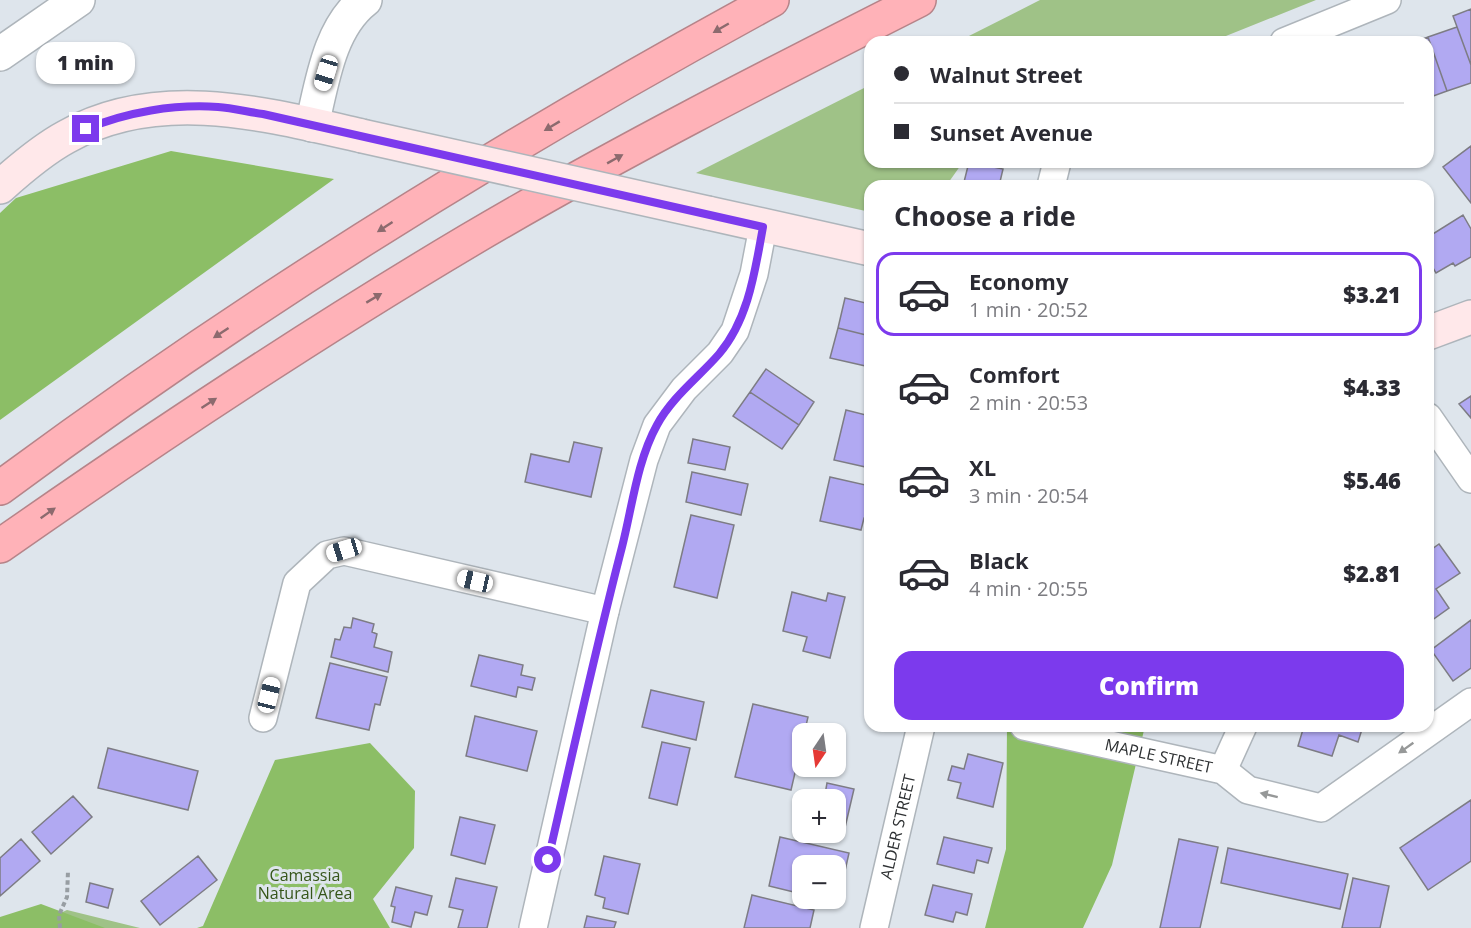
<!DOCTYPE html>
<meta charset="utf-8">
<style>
body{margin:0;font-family:"Open Sans",sans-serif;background:#f2f2f3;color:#2b2b33;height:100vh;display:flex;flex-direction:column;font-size:22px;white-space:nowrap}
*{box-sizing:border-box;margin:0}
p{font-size:20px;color:#7c7c81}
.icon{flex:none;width:33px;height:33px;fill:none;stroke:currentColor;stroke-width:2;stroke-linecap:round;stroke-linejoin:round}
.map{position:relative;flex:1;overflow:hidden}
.panel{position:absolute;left:864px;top:180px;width:570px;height:552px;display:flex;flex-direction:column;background:#fff;border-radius:18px;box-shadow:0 2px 4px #0004}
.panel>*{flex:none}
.top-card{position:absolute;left:864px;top:36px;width:570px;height:132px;border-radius:18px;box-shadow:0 2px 4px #0004;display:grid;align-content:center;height:132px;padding:0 30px;background:#fff}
.needle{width:39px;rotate:193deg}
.buttons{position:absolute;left:792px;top:723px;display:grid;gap:12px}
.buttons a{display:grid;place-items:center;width:54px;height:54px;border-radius:12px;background:#fff;box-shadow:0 2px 4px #0004;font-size:30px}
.end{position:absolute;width:27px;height:27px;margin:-14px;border:8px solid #7c3aed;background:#fff;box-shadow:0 0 0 3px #fff}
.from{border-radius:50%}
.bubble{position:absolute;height:42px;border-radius:18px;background:#fff;box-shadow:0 2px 4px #0004;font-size:20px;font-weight:800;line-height:42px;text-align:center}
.car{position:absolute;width:18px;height:36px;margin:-18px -9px;border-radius:8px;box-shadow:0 0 4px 2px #0007;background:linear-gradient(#fff 24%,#345 0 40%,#fff 0 76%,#345 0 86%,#fff 0)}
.top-card b{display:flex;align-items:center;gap:21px;height:57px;font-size:22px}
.top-card b+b{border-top:2px solid #e1e1e2}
.top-card i{width:15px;height:15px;background:#2b2b33}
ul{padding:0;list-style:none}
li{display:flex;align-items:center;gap:18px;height:84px;margin:0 12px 9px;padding:0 18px;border:3px solid transparent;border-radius:18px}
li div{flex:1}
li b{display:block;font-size:22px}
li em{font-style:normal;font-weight:800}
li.active{border-color:#7c3aed}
li>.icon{width:54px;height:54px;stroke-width:1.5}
h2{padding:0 30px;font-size:27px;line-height:72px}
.button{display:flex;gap:12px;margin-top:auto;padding:12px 30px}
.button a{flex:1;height:69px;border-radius:18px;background:#7c3aed;color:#fff;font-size:24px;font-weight:800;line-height:69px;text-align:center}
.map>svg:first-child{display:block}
</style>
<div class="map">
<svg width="1471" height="928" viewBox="0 0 1471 928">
<rect width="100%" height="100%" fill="#dee5ec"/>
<!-- green -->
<path fill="#9fc287" d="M 1040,0 L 1316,0 L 1211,42 L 957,42 Z
M 870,85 L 870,162 L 963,162 L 946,186 L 870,186 L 870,212 L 696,173 Z
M 67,910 L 140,928 L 27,928 Z"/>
<!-- forest -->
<path fill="#8cbe66" d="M 171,151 L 334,179 L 0,420 L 0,213 L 16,198 Z
M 1007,726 L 1145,726 L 1112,865 L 1083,928 L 985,928 L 1006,849 Z
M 370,743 L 415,791 L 414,848 L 373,899 L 390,928 L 197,928 L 203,926 L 275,760 Z
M 41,904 L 105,928 L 0,928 L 0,917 Z"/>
<!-- building -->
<path fill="#b1a9f2" stroke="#7d7c84" stroke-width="1.5" d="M 1471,9 L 1471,65 L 1453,16 Z
M 1457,27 L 1471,65 L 1471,83 L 1447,91 L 1428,37 Z
M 1428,37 L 1447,91 L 1428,98 L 1428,42 L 1415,42 Z
M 1471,146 L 1471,203 L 1443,167 Z
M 969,162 L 1003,169 L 999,186 L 963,186 Z
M 1463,215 L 1471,229 L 1471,257 L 1455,266 L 1453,263 L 1436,273 L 1428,259 L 1428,237 Z
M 845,298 L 870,304 L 870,336 L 838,328 Z
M 838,328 L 870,336 L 870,367 L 830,358 Z
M 766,369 L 814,402 L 799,425 L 750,392 Z
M 750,392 L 799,425 L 782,449 L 733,416 Z
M 1471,396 L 1471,418 L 1459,404 Z
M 846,410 L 870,416 L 870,468 L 834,460 Z
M 693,439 L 730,447 L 725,470 L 688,463 Z
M 574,442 L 602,448 L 591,497 L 525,482 L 531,454 L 569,462 Z
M 692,472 L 748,484 L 741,515 L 686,502 Z
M 830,477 L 870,486 L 870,519 L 864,518 L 861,530 L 820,521 Z
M 691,515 L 734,525 L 717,598 L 674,587 Z
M 1439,544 L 1460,573 L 1436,589 L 1449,608 L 1428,623 L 1428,552 Z
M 792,592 L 826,601 L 828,593 L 845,597 L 830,658 L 803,651 L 807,637 L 783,631 Z
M 353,618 L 374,624 L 372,632 L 377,634 L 374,647 L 392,652 L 388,672 L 331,657 L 335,639 L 340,640 L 344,627 L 351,628 Z
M 1471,620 L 1471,668 L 1453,681 L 1431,650 Z
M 479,655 L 523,665 L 521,675 L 535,678 L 532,690 L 518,687 L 516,697 L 471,686 Z
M 330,663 L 387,677 L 380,705 L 375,704 L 369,730 L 316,718 Z
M 651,690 L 704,702 L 696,740 L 642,727 Z
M 753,704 L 808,717 L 791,790 L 735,777 Z
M 475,716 L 537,731 L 527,771 L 466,756 Z
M 1304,726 L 1363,726 L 1358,742 L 1339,735 L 1332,756 L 1298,746 Z
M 662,742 L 690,748 L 677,805 L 649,798 Z
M 108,748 L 198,771 L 188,810 L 98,788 Z
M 968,754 L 1003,763 L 993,807 L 957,798 L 961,783 L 948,780 L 952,766 L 964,769 Z
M 827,783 L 854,789 L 843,836 L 826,832 L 836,832 L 836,800 L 824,800 Z
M 73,796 L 92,817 L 51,854 L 32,832 Z
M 1471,800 L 1471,861 L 1428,890 L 1400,848 Z
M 460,817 L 495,825 L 485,864 L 451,855 Z
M 780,837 L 849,853 L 838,902 L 822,898 L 836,898 L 836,866 L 802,866 L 802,894 L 769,886 Z
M 944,837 L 992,848 L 988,863 L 977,860 L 974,873 L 937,864 Z
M 21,839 L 40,861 L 0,896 L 0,858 Z
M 1179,839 L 1218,847 L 1200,928 L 1160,928 Z
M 1228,848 L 1348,874 L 1340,909 L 1221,883 Z
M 198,856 L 217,880 L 160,925 L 141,901 Z
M 604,856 L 640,864 L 628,914 L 603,908 L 605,898 L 595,895 Z
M 456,878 L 497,887 L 487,928 L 458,928 L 463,910 L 449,907 Z
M 1353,878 L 1389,886 L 1380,928 L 1342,928 Z
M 90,883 L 113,889 L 108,908 L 86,902 Z
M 933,885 L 972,894 L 967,915 L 956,912 L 953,922 L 925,915 Z
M 396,887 L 432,896 L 427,915 L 415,912 L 411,927 L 392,922 L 395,907 L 391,906 Z
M 752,895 L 814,910 L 810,928 L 744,928 Z
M 587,916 L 616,922 L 614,928 L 584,928 Z"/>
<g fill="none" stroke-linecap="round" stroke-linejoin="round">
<!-- minor casing -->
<g stroke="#aeb5bb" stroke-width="30">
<g id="minor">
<path d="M 1284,42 L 1387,0"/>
<path d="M 1051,186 L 1057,162"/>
<path d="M 1428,417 L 1471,479"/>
<path d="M 263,718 L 297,583 L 327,555 L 344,551 L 605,611"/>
<path id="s1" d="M 1024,726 L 1223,770 L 1248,790 L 1321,808 L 1471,702"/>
<path d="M 1223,770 L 1243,726"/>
<path d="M 533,928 L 605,611 L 644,460 L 657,425 L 684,389 L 720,353 L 735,331 L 754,274 L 763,227"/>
<path id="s2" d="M 874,928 L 921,726"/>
</g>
</g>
<!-- tertiary casing -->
<g stroke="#aeb5bb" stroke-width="36">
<path id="tertiary" d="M 0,54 L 78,0
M 312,125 C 322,83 329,28 365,0"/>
</g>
<!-- secondary casing -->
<g stroke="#aeb5bb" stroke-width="36">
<path id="secondary" d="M 0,187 C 20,169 42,150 66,137 C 158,85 266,114 362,136
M 708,213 L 870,249
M 1428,333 L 1471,317"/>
</g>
<!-- motorway casing -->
<g stroke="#b68489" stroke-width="36">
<path id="motorway" d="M 0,488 C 244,307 505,145 772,0
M 0,546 C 153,439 308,336 468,241 C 615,154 767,77 919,0"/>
</g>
<!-- path -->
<path stroke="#979da2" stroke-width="4" stroke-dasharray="4.5 3" stroke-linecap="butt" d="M 60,928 L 59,915 L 67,897 L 68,871"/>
<!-- minor -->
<use href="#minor" stroke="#fff" stroke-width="27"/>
<!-- tertiary -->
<use href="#tertiary" stroke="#fff" stroke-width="33"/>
<!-- secondary -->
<use href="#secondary" stroke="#ffe8ea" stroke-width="33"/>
<!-- motorway -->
<use href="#motorway" stroke="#ffb2b8" stroke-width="33"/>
<!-- secondary-bridge casing -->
<g stroke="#aeb5bb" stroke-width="36" stroke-linecap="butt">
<path id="secondary-bridge" d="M 362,136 L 708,213"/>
</g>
<!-- secondary-bridge -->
<use href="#secondary-bridge" stroke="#ffe8ea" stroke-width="33"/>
</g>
<!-- one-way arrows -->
<defs><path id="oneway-solid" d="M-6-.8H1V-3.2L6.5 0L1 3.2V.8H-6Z" transform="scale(1.5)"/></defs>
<g fill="#8c6a6e">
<use href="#oneway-solid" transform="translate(721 28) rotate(150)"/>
<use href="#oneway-solid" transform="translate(552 126) rotate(149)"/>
<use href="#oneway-solid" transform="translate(615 159) rotate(-29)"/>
<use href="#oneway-solid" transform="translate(385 227) rotate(147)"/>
<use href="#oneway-solid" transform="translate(374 298) rotate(-31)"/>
<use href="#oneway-solid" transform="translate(221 333) rotate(147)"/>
<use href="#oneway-solid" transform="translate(209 403) rotate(-33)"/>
<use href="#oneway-solid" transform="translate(48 513) rotate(-35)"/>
</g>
<g fill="#969898">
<use href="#oneway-solid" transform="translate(1406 748) rotate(145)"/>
<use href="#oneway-solid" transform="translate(1269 795) rotate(-166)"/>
</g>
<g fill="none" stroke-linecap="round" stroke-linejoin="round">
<!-- route -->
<path stroke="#7c3aed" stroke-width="8" d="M 86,129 C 127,112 174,104 218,107 C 233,108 248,112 263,114 L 763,227 C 755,270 749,319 719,354 C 699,377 672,397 657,425 C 637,461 632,508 622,547 C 595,651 572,756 548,860"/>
</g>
<g text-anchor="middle" stroke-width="6" stroke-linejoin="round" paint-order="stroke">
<!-- street labels -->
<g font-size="16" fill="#2d3032" stroke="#dee5ec">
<text dy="6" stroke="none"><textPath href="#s1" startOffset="138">MAPLE STREET</textPath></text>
<text dy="6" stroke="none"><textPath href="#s2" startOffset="104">ALDER STREET</textPath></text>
</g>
<!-- park labels -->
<g font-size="16" fill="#355519" stroke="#dee5ec">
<text x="305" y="881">Camassia<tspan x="305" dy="18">Natural Area</tspan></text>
</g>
</g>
</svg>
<div class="buttons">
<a><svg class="needle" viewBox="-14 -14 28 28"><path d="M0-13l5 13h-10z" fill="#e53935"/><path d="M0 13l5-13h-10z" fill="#7c7c81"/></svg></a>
<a>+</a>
<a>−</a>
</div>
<i class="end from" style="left:548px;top:860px"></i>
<i class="end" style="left:86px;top:129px"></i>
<div class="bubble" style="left:36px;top:42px;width:99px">1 min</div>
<i class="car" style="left:326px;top:73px;rotate:197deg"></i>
<i class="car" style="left:344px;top:550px;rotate:253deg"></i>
<i class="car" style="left:475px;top:581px;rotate:283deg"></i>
<i class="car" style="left:269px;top:695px;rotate:14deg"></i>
<div class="top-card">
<b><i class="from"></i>Walnut Street</b>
<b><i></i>Sunset Avenue</b>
</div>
<section class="panel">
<h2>Choose a ride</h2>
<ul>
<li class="active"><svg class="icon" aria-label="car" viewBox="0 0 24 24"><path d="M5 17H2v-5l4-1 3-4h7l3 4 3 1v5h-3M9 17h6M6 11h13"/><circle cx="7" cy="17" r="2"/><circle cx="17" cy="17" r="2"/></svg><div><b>Economy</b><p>1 min · 20:52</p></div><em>$3.21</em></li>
<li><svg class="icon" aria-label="car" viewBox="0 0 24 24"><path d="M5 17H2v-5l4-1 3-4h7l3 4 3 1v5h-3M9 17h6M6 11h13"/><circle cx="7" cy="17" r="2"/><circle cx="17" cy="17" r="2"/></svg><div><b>Comfort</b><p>2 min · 20:53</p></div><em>$4.33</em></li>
<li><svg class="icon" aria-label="car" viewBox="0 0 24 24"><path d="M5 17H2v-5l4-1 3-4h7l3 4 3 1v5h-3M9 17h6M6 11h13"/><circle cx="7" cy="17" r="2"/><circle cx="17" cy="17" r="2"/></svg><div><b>XL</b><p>3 min · 20:54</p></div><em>$5.46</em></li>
<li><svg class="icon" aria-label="car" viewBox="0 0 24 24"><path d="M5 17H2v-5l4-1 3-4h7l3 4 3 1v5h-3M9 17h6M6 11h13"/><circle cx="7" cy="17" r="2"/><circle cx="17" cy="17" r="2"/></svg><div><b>Black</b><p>4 min · 20:55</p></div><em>$2.81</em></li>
</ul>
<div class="button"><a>Confirm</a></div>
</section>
</div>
